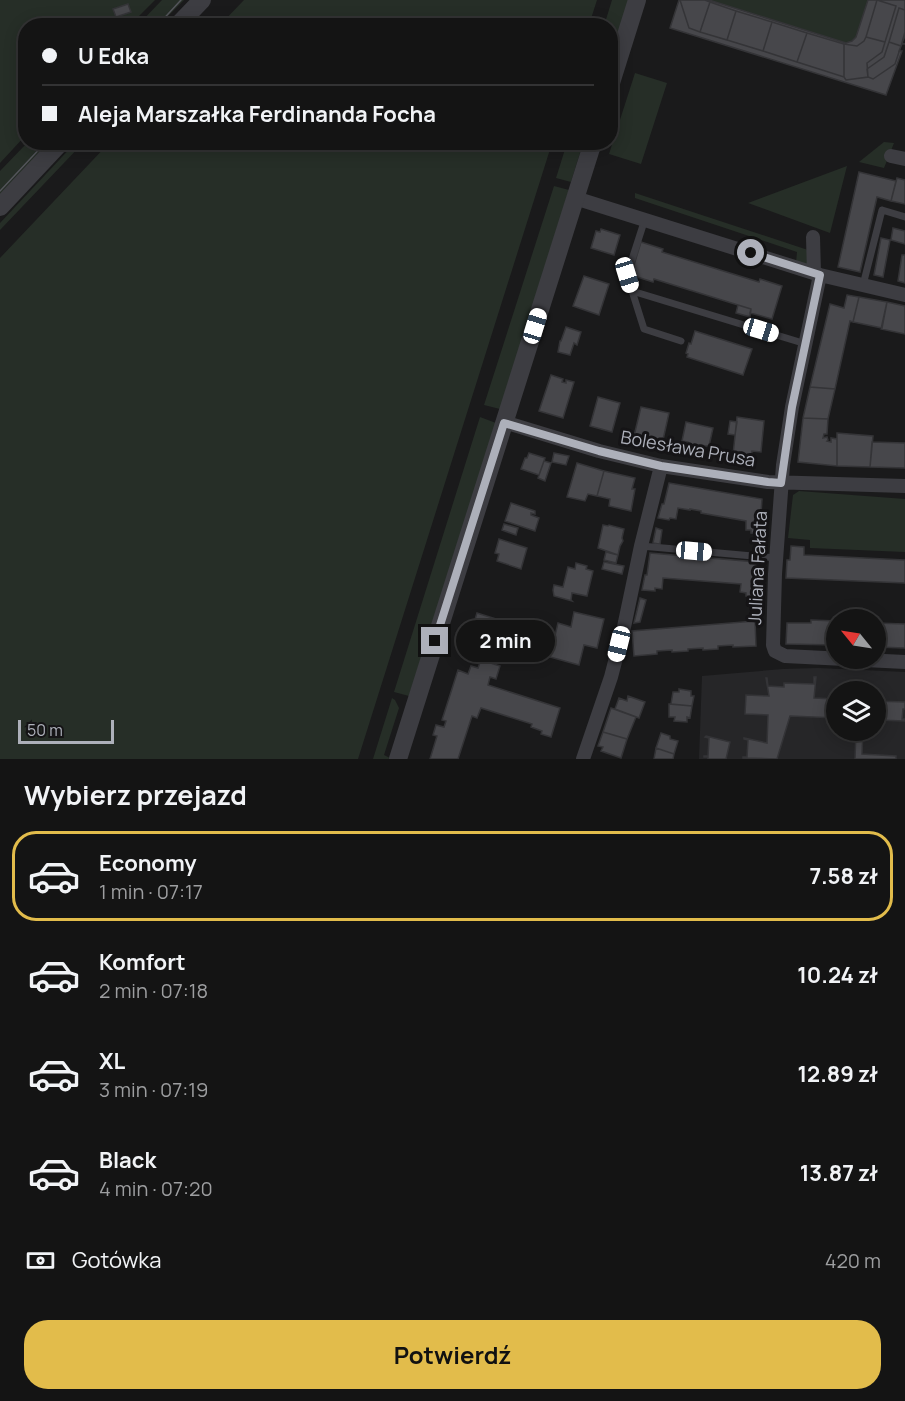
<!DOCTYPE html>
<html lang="pl">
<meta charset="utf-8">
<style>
body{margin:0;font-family:Manrope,sans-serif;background:#1d1d1d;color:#f1f3f6;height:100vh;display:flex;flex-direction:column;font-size:22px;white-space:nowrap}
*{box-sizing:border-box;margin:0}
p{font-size:20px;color:#9d9ea0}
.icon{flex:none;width:33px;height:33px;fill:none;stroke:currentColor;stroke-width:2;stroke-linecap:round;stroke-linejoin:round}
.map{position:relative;height:759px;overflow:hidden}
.sheet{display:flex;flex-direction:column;background:#141414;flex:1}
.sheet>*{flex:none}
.hud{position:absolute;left:18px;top:18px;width:600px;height:132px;border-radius:24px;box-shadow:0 3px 15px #0003,0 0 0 2px #333334;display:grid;align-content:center;height:132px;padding:0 24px;background:#141414}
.needle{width:39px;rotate:300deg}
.buttons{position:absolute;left:826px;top:609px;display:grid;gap:12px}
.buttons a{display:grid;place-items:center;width:60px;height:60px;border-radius:50%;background:#141414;box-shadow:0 3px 15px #0003,0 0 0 2px #333334;font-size:30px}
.scale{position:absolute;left:18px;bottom:15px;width:96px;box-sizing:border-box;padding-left:6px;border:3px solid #adb0ba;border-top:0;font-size:16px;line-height:21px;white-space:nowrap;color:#adb0ba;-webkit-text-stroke:4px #151416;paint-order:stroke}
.end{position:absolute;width:27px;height:27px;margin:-14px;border:8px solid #adb0ba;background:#111;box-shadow:0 0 0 3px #111}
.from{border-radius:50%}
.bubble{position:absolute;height:42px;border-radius:21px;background:#141414;box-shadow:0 3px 15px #0003,0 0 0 2px #333334;font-size:20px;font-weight:700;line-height:42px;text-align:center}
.car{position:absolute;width:18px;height:36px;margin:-18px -9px;border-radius:8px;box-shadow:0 0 4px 2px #0007;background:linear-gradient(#fff 24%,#345 0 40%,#fff 0 76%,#345 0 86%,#fff 0)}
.hud b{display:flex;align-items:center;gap:21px;height:57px;font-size:22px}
.hud b+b{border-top:2px solid #333334}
.hud i{width:15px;height:15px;background:#f1f3f6}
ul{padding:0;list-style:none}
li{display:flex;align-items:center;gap:18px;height:90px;margin:0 12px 9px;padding:0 12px;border:3px solid transparent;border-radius:24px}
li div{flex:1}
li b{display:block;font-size:22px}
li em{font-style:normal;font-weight:700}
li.selected{border-color:#e2bc4b}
li>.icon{width:54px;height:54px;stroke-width:1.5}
h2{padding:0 24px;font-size:27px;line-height:72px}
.pay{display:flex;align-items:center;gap:15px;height:66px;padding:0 24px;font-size:22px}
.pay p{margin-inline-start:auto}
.action{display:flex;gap:12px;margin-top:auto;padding:12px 24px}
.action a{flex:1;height:69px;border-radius:24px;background:#e2bc4b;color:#111;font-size:24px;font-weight:700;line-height:69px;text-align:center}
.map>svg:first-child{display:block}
</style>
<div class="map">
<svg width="905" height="759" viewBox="0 0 905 759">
<rect width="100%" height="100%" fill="#1a1a1b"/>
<!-- built -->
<path fill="#262628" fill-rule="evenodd" d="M 818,668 L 905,672 L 905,759 L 699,759 L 702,676 L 783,669 ZM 837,692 L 876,692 L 876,730 L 837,730 Z"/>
<!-- green -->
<path fill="#262e27" d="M 0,0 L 155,0 L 130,25 L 26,26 L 25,136 L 0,163 Z
M 162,0 L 184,0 L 163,21 L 167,25 L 138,25 Z
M 244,0 L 597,0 L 589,25 L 220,25 Z
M 612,0 L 629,0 L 611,57 L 610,26 L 604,26 Z
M 679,0 L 905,0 L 902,42 L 905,44 L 902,44 L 900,50 L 902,51 L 886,95 L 670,28 Z
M 635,73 L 667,83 L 641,164 L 609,154 Z
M 76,142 L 83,143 L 0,230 L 0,223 Z
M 884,142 L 894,143 L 884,168 L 859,162 Z
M 27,143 L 56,143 L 0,201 L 0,171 Z
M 109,143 L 552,143 L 358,759 L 0,759 L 0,258 Z
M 567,143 L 583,143 L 571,182 L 556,178 Z
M 847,166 L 830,233 L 748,203 Z
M 554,186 L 569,190 L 500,409 L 484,405 Z
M 635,193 L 808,250 L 807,266 L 796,263 L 797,252 L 635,198 Z
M 480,417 L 496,423 L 409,696 L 394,692 Z
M 799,491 L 905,499 L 905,552 L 810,548 L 810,540 L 788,538 L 793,495 Z
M 392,698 L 395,700 L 399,708 L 384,755 L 390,758 L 390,759 L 373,759 Z"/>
<!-- building -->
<path fill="#47474b" stroke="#343437" stroke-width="1.5" d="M 679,0 L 709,0 L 846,43 L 852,41 L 856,37 L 868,0 L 905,0 L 905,36 L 902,43 L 905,44 L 902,44 L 899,51 L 902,51 L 886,95 L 670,28 Z
M 680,0 L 705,0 L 710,2 L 700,32 L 689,28 Z
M 877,0 L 896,6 L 885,42 L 866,37 Z
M 710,2 L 736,11 L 727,40 L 700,32 Z
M 128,4 L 131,12 L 116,17 L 113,9 Z
M 899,8 L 905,10 L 905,32 L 901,46 L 889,42 Z
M 736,11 L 772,22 L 763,51 L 727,40 Z
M 772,22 L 807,33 L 797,62 L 763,51 Z
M 807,33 L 844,44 L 844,77 L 797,62 Z
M 866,37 L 885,42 L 882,52 L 867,63 L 868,77 L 846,80 L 844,77 L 844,44 L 857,46 L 864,41 Z
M 889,42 L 901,46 L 895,64 L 873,79 L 868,77 L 867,69 L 884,57 Z
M 859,172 L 896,181 L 891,201 L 877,197 L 860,272 L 838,267 Z
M 897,178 L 905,180 L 905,204 L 891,201 Z
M 893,228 L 905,231 L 905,244 L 891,240 Z
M 601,229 L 620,235 L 614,255 L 591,248 L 596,231 L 600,232 Z
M 881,238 L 890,240 L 883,277 L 874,275 Z
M 641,242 L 663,249 L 662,252 L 759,282 L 760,279 L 782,286 L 772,319 L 750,313 L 751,309 L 738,305 L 654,279 L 653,282 L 631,275 Z
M 902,255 L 905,255 L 905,283 L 898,281 Z
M 584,276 L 609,284 L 599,315 L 573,306 Z
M 847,295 L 859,297 L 853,322 L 850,321 L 835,389 L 810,387 L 830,304 L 844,308 Z
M 859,297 L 887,302 L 882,328 L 853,322 Z
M 887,302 L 905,306 L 905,334 L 881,329 Z
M 738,305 L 751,309 L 750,317 L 736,313 Z
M 566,327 L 581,332 L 577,345 L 574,343 L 570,355 L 558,352 L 560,341 L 561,341 Z
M 695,331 L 752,349 L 743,375 L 687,357 L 688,354 L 686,353 L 689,343 L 691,344 Z
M 551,375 L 563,379 L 562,382 L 566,383 L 566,380 L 574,382 L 563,418 L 539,411 Z
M 810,387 L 835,389 L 828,419 L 803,418 Z
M 598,397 L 620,403 L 612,432 L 590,426 Z
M 641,407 L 669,413 L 663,440 L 653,438 L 651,440 L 634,436 Z
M 737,417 L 764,421 L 761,452 L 752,451 L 751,460 L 740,458 L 741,456 L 733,455 Z
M 803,418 L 828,419 L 827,434 L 824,434 L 823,438 L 827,437 L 828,440 L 827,441 L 831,442 L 831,438 L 837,439 L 837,466 L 798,462 Z
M 730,421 L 737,422 L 735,435 L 728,434 Z
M 686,422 L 713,428 L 709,446 L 705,446 L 704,454 L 686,450 L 688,442 L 682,441 Z
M 837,433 L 873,436 L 870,467 L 837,466 Z
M 872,442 L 905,443 L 905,468 L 870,467 Z
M 529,453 L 545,458 L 539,475 L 521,469 L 525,458 L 527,458 Z
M 554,453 L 569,456 L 566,465 L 552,462 Z
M 544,461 L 551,463 L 545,481 L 538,478 Z
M 577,463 L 604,471 L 597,496 L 588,494 L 585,501 L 567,497 Z
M 604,471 L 635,478 L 632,489 L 635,489 L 631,511 L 609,506 L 610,499 L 597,496 Z
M 669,483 L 762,499 L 761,514 L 763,515 L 761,534 L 751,533 L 751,530 L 746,530 L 746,521 L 701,513 L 701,511 L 690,509 L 690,510 L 678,508 L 676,519 L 670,518 L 669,520 L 658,518 L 662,504 L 664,504 Z
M 511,503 L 535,511 L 535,514 L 531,513 L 531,515 L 539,518 L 535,531 L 505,521 Z
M 504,524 L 518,528 L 516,535 L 502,530 Z
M 603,525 L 608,526 L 609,525 L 624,529 L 622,538 L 623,541 L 620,546 L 618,555 L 598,548 Z
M 656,528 L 662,530 L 660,544 L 659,544 L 653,543 Z
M 499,539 L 527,548 L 521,569 L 497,561 L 499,554 L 495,553 Z
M 791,546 L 804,547 L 804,555 L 905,560 L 905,583 L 786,578 L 787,560 L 790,560 Z
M 606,552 L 618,555 L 616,563 L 604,560 Z
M 650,553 L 757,562 L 755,580 L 756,580 L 755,596 L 746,596 L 746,593 L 740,592 L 741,584 L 663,578 L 662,589 L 655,588 L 655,591 L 642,590 L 645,575 L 647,575 Z
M 604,562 L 624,566 L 622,574 L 602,569 Z
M 576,563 L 587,566 L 586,569 L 593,571 L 587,596 L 572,593 L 571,600 L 572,601 L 554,596 L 553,590 L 554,585 L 563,587 L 568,567 L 575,569 Z
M 640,598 L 646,600 L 640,622 L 634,623 Z
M 574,612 L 604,619 L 597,648 L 584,645 L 579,665 L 550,657 L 558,623 L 571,627 Z
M 477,613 L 496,619 L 495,621 L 504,624 L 505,622 L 513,624 L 512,626 L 520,629 L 521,627 L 529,629 L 527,634 L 531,636 L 528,644 L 525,642 L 521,653 L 516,651 L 515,653 L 508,651 L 508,649 L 501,646 L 500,649 L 489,645 L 490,643 L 482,640 L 481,643 L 474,640 L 479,628 L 473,626 Z
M 811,620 L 837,621 L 837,645 L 786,644 L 787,623 L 811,623 Z
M 755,621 L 756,646 L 733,647 L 733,645 L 718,646 L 718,649 L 703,650 L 703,648 L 688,649 L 688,651 L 672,652 L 672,650 L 657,651 L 657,654 L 634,656 L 632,631 Z
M 876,623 L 905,624 L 905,648 L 876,647 Z
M 481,660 L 500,666 L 496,679 L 490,677 L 488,685 L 560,708 L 551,737 L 541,734 L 542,731 L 531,727 L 532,724 L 481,708 L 477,718 L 472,716 L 458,759 L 430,759 L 437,736 L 433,735 L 436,725 L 444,727 L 446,721 L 442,720 L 458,670 L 468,674 L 471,666 L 478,668 Z
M 814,677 L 816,677 L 814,698 L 837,699 L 837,718 L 790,716 L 777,759 L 743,758 L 743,757 L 747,757 L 748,740 L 744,739 L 744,738 L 767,743 L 768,715 L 745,714 L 746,695 L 769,696 L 766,678 L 767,678 L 768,686 L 784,687 L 784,683 L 814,684 Z
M 679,689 L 691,691 L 691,696 L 694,696 L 692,706 L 671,704 L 673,692 L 679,692 Z
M 628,696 L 645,702 L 639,718 L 615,709 L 619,698 L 627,701 Z
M 876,701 L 905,702 L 905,709 L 903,709 L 902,719 L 905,719 L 905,721 L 876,720 Z
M 669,704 L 692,706 L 690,718 L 687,717 L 687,722 L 674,721 L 675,717 L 669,717 Z
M 611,708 L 636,717 L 627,739 L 603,732 Z
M 856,730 L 863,730 L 862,754 L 896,756 L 896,759 L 855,759 Z
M 603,732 L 627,739 L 621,758 L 601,751 L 603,747 L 598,746 Z
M 661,733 L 670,736 L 670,739 L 678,741 L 674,754 L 656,748 Z
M 706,736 L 730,742 L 726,759 L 708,759 L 708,757 L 704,757 L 704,756 L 708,756 L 709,738 L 705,737 Z
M 656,748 L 674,754 L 673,759 L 654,759 Z"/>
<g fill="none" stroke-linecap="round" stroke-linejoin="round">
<!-- service -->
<path stroke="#3d3d42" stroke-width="7" d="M 645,219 L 627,275 L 644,329 L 681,341
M 863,285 L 882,210 L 905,217
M 632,291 L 806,344
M 641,546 L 776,558"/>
<!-- minor -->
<path stroke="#3d3d42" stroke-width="14" d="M 891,156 L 905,159
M 575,198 L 820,275 L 905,295
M 813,237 L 814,273
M 820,275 L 792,407 L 783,465 L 775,574 L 773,645 L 775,651 L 785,656 L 905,662
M 504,422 L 599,451 L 661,466 L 768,482 L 905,486
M 583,759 L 611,677 L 624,627 L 641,546 L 661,466"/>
<!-- tertiary -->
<path stroke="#3d3d42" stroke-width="18" d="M 177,26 L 202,0
M 610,86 L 637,0
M 0,207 L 61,142
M 398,759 L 593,142"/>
<!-- tram -->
<path stroke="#54555b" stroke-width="1.5" d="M 157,26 L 181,0
M 0,191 L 46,142"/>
</g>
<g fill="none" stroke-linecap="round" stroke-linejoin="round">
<!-- route -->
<path stroke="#adb0ba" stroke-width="8" d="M 435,641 L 504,423 L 599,451 L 661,466 L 768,482 L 781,483 L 792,407 L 820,275 L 751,253"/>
</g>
<g text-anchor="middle" stroke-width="6" stroke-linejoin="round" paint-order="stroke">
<!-- street labels -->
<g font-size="18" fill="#adb0ba" stroke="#151416">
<text transform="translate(688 449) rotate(10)" y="6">Bolesława Prusa</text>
<text transform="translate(758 568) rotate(-87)" y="6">Juliana Fałata</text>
</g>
</g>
</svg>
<div class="buttons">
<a><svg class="needle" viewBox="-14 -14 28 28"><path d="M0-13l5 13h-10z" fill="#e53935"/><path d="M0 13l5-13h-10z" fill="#9d9ea0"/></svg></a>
<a><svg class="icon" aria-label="layers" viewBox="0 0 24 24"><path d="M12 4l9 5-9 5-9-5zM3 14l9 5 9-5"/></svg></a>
</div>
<div class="scale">50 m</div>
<i class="end from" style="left:751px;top:253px"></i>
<i class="end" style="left:435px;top:641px"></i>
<div class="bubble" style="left:456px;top:620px;width:99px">2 min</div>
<i class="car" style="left:627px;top:275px;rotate:163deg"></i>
<i class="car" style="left:535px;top:326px;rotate:17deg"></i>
<i class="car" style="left:761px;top:330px;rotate:107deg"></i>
<i class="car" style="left:694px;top:551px;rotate:95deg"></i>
<i class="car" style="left:619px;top:644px;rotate:194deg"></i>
<div class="hud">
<b><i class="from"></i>U Edka</b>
<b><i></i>Aleja Marszałka Ferdinanda Focha</b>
</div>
</div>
<section class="sheet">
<h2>Wybierz przejazd</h2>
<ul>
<li class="selected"><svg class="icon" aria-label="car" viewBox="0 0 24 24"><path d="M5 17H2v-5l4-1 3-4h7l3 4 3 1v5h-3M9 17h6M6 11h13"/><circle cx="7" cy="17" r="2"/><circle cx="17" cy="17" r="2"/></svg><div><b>Economy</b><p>1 min · 07:17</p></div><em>7.58 zł</em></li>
<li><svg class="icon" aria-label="car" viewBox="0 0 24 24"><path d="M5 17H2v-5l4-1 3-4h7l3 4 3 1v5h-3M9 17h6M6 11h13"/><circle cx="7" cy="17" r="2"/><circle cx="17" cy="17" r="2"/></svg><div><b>Komfort</b><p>2 min · 07:18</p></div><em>10.24 zł</em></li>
<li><svg class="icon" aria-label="car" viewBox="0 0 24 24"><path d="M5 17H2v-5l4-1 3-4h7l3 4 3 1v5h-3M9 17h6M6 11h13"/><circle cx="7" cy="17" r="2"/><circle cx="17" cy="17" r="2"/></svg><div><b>XL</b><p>3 min · 07:19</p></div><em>12.89 zł</em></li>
<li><svg class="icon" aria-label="car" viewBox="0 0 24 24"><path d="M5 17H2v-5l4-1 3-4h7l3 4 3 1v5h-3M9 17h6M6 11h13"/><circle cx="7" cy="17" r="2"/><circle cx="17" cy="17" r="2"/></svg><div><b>Black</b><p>4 min · 07:20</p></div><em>13.87 zł</em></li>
</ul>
<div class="pay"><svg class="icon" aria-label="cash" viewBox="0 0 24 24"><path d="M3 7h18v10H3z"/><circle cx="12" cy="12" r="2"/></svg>Gotówka<p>420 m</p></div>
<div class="action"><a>Potwierdź</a></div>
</section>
